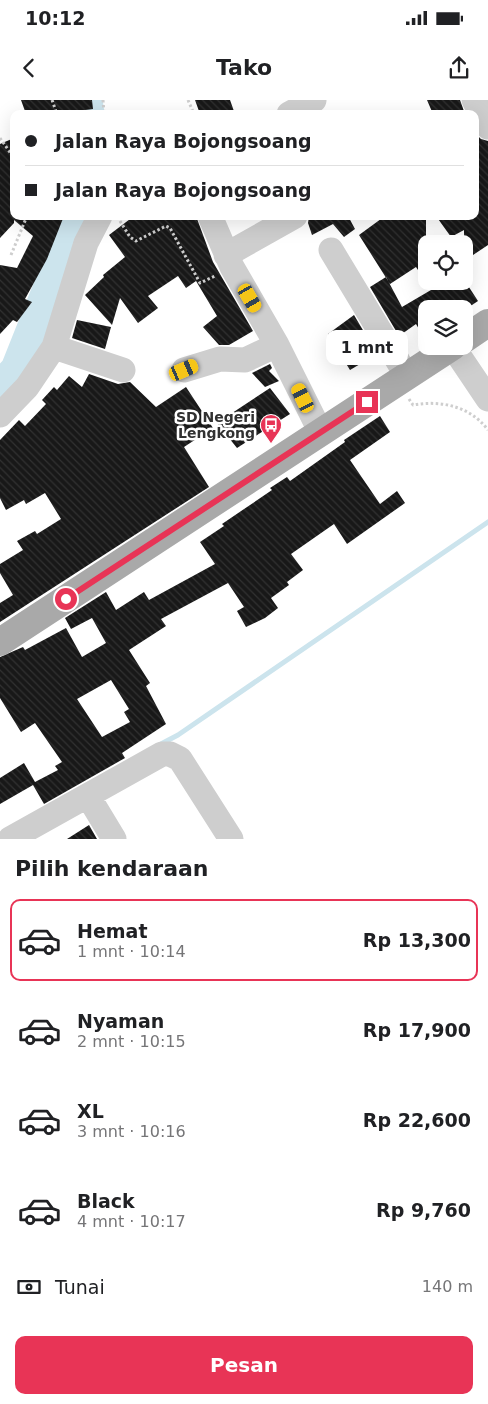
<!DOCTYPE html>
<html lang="id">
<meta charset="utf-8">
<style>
body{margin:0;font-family:"DejaVu Sans",sans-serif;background:#f6f6f6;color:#202124;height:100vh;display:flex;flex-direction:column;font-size:19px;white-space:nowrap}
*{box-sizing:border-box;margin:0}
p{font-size:16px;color:#757577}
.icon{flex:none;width:28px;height:28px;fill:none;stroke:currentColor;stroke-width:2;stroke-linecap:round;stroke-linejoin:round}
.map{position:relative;height:739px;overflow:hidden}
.panel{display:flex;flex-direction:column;background:#fff;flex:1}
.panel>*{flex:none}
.banner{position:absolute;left:10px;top:10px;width:469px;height:110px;border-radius:10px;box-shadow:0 5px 20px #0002;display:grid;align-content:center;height:110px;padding:0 15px;background:#fff}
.fabs{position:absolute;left:418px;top:135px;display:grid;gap:10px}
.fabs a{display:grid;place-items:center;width:55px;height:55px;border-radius:10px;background:#fff;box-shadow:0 5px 20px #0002;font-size:25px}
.end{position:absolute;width:22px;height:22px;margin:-11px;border:6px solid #e83456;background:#fff;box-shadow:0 0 0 2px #fff}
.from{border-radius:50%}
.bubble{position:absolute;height:35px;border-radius:10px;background:#fff;box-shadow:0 5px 20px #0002;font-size:16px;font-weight:800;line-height:35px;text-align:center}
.car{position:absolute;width:15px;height:30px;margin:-15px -8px;border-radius:6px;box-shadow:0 0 4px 1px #0007;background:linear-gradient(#f5c518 24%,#345 0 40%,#f5c518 0 76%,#345 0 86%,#f5c518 0)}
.banner b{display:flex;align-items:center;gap:18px;height:48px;font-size:19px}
.banner b+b{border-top:1px solid #e0e0e0}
.banner i{width:12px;height:12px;background:#202124}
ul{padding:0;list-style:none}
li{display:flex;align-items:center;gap:15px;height:82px;margin:0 10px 8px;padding:0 5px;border:2px solid transparent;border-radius:10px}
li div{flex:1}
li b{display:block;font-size:19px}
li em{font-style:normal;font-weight:800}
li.selected{border-color:#e83456}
li>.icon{width:45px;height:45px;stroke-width:1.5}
h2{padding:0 15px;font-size:22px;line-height:60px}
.pay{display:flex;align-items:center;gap:12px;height:55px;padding:0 15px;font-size:19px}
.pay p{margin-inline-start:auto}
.cta{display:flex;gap:10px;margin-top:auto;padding:10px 15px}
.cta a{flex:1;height:58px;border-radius:10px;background:#e83456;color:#fff;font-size:20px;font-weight:800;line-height:58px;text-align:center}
.status{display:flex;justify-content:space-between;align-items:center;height:35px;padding:0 25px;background:#fff;direction:ltr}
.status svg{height:14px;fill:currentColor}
header{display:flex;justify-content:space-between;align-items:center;height:65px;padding:0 15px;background:#fff;font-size:22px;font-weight:800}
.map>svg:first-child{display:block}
</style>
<div class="status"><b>10:12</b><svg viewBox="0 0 49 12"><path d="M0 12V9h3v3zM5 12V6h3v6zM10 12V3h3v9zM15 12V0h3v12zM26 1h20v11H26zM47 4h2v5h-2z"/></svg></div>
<header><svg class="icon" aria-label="back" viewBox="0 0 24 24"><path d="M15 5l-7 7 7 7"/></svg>Tako<svg class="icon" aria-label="share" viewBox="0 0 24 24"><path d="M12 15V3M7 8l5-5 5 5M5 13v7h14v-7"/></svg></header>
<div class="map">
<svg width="488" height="739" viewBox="0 0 488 739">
<defs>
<pattern id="building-back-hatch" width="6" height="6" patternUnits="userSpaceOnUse" patternTransform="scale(1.25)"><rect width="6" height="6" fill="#181818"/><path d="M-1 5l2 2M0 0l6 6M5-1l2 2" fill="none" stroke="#313131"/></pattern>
</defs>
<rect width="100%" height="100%" fill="#fff"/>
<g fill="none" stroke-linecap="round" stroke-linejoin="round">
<!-- stream -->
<path stroke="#cce4ed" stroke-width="5" d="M 159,645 L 178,635 L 488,422"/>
<!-- river -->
<path stroke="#cce4ed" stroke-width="31" d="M 87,0 L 89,14
M 0,286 L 16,269 L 77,116"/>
</g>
<!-- building -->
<path fill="url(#building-back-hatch)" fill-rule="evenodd" d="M 21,0 L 92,0 L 93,9 L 54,14 L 26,14 Z
M 195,0 L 230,0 L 235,14 L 200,14 Z
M 427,0 L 460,0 L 465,14 L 433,14 Z
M 475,33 L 481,39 L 488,41 L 488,145 L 464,161 L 464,130 L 451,137 L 436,116 L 475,116 Z
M 14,38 L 14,116 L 64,116 L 47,159 L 25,199 L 32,202 L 17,222 L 13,220 L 0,234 L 0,165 L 17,168 L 33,136 L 14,120 L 14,123 L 0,138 L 0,44 Z
M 134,116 L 196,116 L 213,162 L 253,231 L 229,245 L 219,245 L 203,227 L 217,216 L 196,181 L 186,188 L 178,176 L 148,196 L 158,208 L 138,223 L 120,198 L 112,225 L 85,195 L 104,177 L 103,175 L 125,157 L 109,135 Z
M 309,116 L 348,116 L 355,129 L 344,137 L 333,124 L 312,135 L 308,123 Z
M 385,116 L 426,116 L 426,181 L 465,181 L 478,201 L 466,209 L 426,209 L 426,241 L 416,224 L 399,236 L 370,187 L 386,177 L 402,207 L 431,190 L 416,167 L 390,184 L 359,135 Z
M 354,215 L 377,254 L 350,270 L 328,234 Z
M 77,220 L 111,227 L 105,249 L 72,238 Z
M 270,264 L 272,268 L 269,271 L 279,281 L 265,287 L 252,273 Z
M 89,274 L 118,284 L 130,282 L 156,307 L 186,287 L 213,328 L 184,347 L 209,387 L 0,522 L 0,503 L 13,495 L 0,473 L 0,464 L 23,450 L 17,441 L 35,431 L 37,434 L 61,419 L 45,393 L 26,404 L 24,400 L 6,410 L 0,398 L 0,340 L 19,320 L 25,326 L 46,304 L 42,300 L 54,287 L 57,290 L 69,276 L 82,287 Z
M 270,288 L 290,314 L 237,348 L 217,323 Z
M 380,316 L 390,332 L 350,360 L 380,404 L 397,391 L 405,403 L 347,444 L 334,424 L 291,454 L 303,470 L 287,482 L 289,485 L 271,498 L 278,508 L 265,518 L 246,527 L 237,511 L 244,507 L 228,483 L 161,519 L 166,526 L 129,550 L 150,583 L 146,586 L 166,624 L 122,653 L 125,658 L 44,704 L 33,685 L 0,704 L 0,678 L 24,663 L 35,682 L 58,670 L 55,666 L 62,662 L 35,623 L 21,632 L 0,598 L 0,557 L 23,547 L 25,550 L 66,528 L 82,557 L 106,543 L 92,518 L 71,529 L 65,518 L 106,492 L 116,510 L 144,492 L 149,500 L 215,464 L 200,442 L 224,426 L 222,424 L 272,390 L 270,388 L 287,377 L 290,381 L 345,342 L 344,340 ZM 111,580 L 129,609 L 124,612 L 130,622 L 102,637 L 77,599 Z
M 89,725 L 97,739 L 67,739 Z"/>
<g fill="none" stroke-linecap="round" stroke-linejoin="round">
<!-- path -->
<path stroke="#cecece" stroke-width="3" stroke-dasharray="2.5 2.5" stroke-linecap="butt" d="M 52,0 L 57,14
M 103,0 L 104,14
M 188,0 L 194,14
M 0,38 L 14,58
M 120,121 L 130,137 L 136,141 L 166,126 L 170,128 L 200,183 L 215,176
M 11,155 L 27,116
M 409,299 L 413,305 C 441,300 470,306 488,330"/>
<!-- minor -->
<path stroke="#cecece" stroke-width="25" d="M 474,0 L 488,27
M 289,14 L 314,0
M 210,116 L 232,167 L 277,245 L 321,333
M 331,150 L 407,276
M 226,155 L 295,116
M 54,247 L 123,270
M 453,247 L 488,299
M 184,270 L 220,259 L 245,260 L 277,245
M 0,315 L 27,287 L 54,247 L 86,143 L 100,116
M 88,696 L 114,739
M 10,739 L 162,654 L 170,654 L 180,659 L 231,739"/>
<!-- major -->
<path stroke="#a9a9a9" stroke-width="28" d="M 464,239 L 488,223
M 0,542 L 453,246"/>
</g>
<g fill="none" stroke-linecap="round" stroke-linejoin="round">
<!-- route -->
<path stroke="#e83456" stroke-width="6" d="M 66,499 L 367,302"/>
</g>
<!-- icons -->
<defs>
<g id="bus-pin" transform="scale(1.125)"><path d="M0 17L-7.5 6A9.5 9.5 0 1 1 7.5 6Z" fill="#e83456" stroke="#fff"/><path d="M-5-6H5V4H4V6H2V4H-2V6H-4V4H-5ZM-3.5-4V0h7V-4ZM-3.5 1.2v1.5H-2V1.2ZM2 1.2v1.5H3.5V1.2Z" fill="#fff"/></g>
</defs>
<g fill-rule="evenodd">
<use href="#bus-pin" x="271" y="325"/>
</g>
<g text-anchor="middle" stroke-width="5" stroke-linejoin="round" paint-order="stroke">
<!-- poi labels -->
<g font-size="14" font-weight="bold" fill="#313131" stroke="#fff" text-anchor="end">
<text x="255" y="322">SD Negeri<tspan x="255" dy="16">Lengkong</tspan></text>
</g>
</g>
</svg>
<div class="fabs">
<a><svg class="icon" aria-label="locate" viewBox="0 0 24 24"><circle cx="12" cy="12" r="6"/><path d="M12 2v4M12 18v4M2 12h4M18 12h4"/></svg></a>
<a><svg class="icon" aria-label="layers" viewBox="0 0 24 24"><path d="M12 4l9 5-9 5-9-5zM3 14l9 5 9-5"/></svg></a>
</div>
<i class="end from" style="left:66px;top:499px"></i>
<i class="end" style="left:367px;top:302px"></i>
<div class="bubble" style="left:326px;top:230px;width:82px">1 mnt</div>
<i class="car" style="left:250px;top:198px;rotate:150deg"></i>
<i class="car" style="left:184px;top:270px;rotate:67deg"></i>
<i class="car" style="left:303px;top:298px;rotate:334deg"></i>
<div class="banner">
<b><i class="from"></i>Jalan Raya Bojongsoang</b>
<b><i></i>Jalan Raya Bojongsoang</b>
</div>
</div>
<section class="panel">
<h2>Pilih kendaraan</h2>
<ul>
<li class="selected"><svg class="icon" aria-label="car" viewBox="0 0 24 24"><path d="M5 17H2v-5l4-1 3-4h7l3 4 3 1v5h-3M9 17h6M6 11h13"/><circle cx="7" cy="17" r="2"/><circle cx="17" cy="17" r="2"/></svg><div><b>Hemat</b><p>1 mnt · 10:14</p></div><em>Rp 13,300</em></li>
<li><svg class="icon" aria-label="car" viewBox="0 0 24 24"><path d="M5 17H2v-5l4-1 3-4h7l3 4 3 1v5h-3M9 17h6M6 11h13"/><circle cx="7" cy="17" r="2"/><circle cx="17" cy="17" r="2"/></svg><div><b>Nyaman</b><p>2 mnt · 10:15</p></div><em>Rp 17,900</em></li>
<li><svg class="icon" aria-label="car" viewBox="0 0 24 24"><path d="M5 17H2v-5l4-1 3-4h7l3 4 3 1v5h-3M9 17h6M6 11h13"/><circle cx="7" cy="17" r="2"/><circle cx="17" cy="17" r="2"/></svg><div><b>XL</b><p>3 mnt · 10:16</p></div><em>Rp 22,600</em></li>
<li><svg class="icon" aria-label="car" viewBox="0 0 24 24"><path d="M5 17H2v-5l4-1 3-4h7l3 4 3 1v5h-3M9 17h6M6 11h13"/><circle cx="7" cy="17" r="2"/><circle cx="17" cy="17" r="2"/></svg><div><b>Black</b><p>4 mnt · 10:17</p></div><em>Rp 9,760</em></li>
</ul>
<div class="pay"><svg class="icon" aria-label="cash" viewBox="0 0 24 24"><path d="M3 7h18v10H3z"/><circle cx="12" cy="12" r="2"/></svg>Tunai<p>140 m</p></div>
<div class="cta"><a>Pesan</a></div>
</section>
